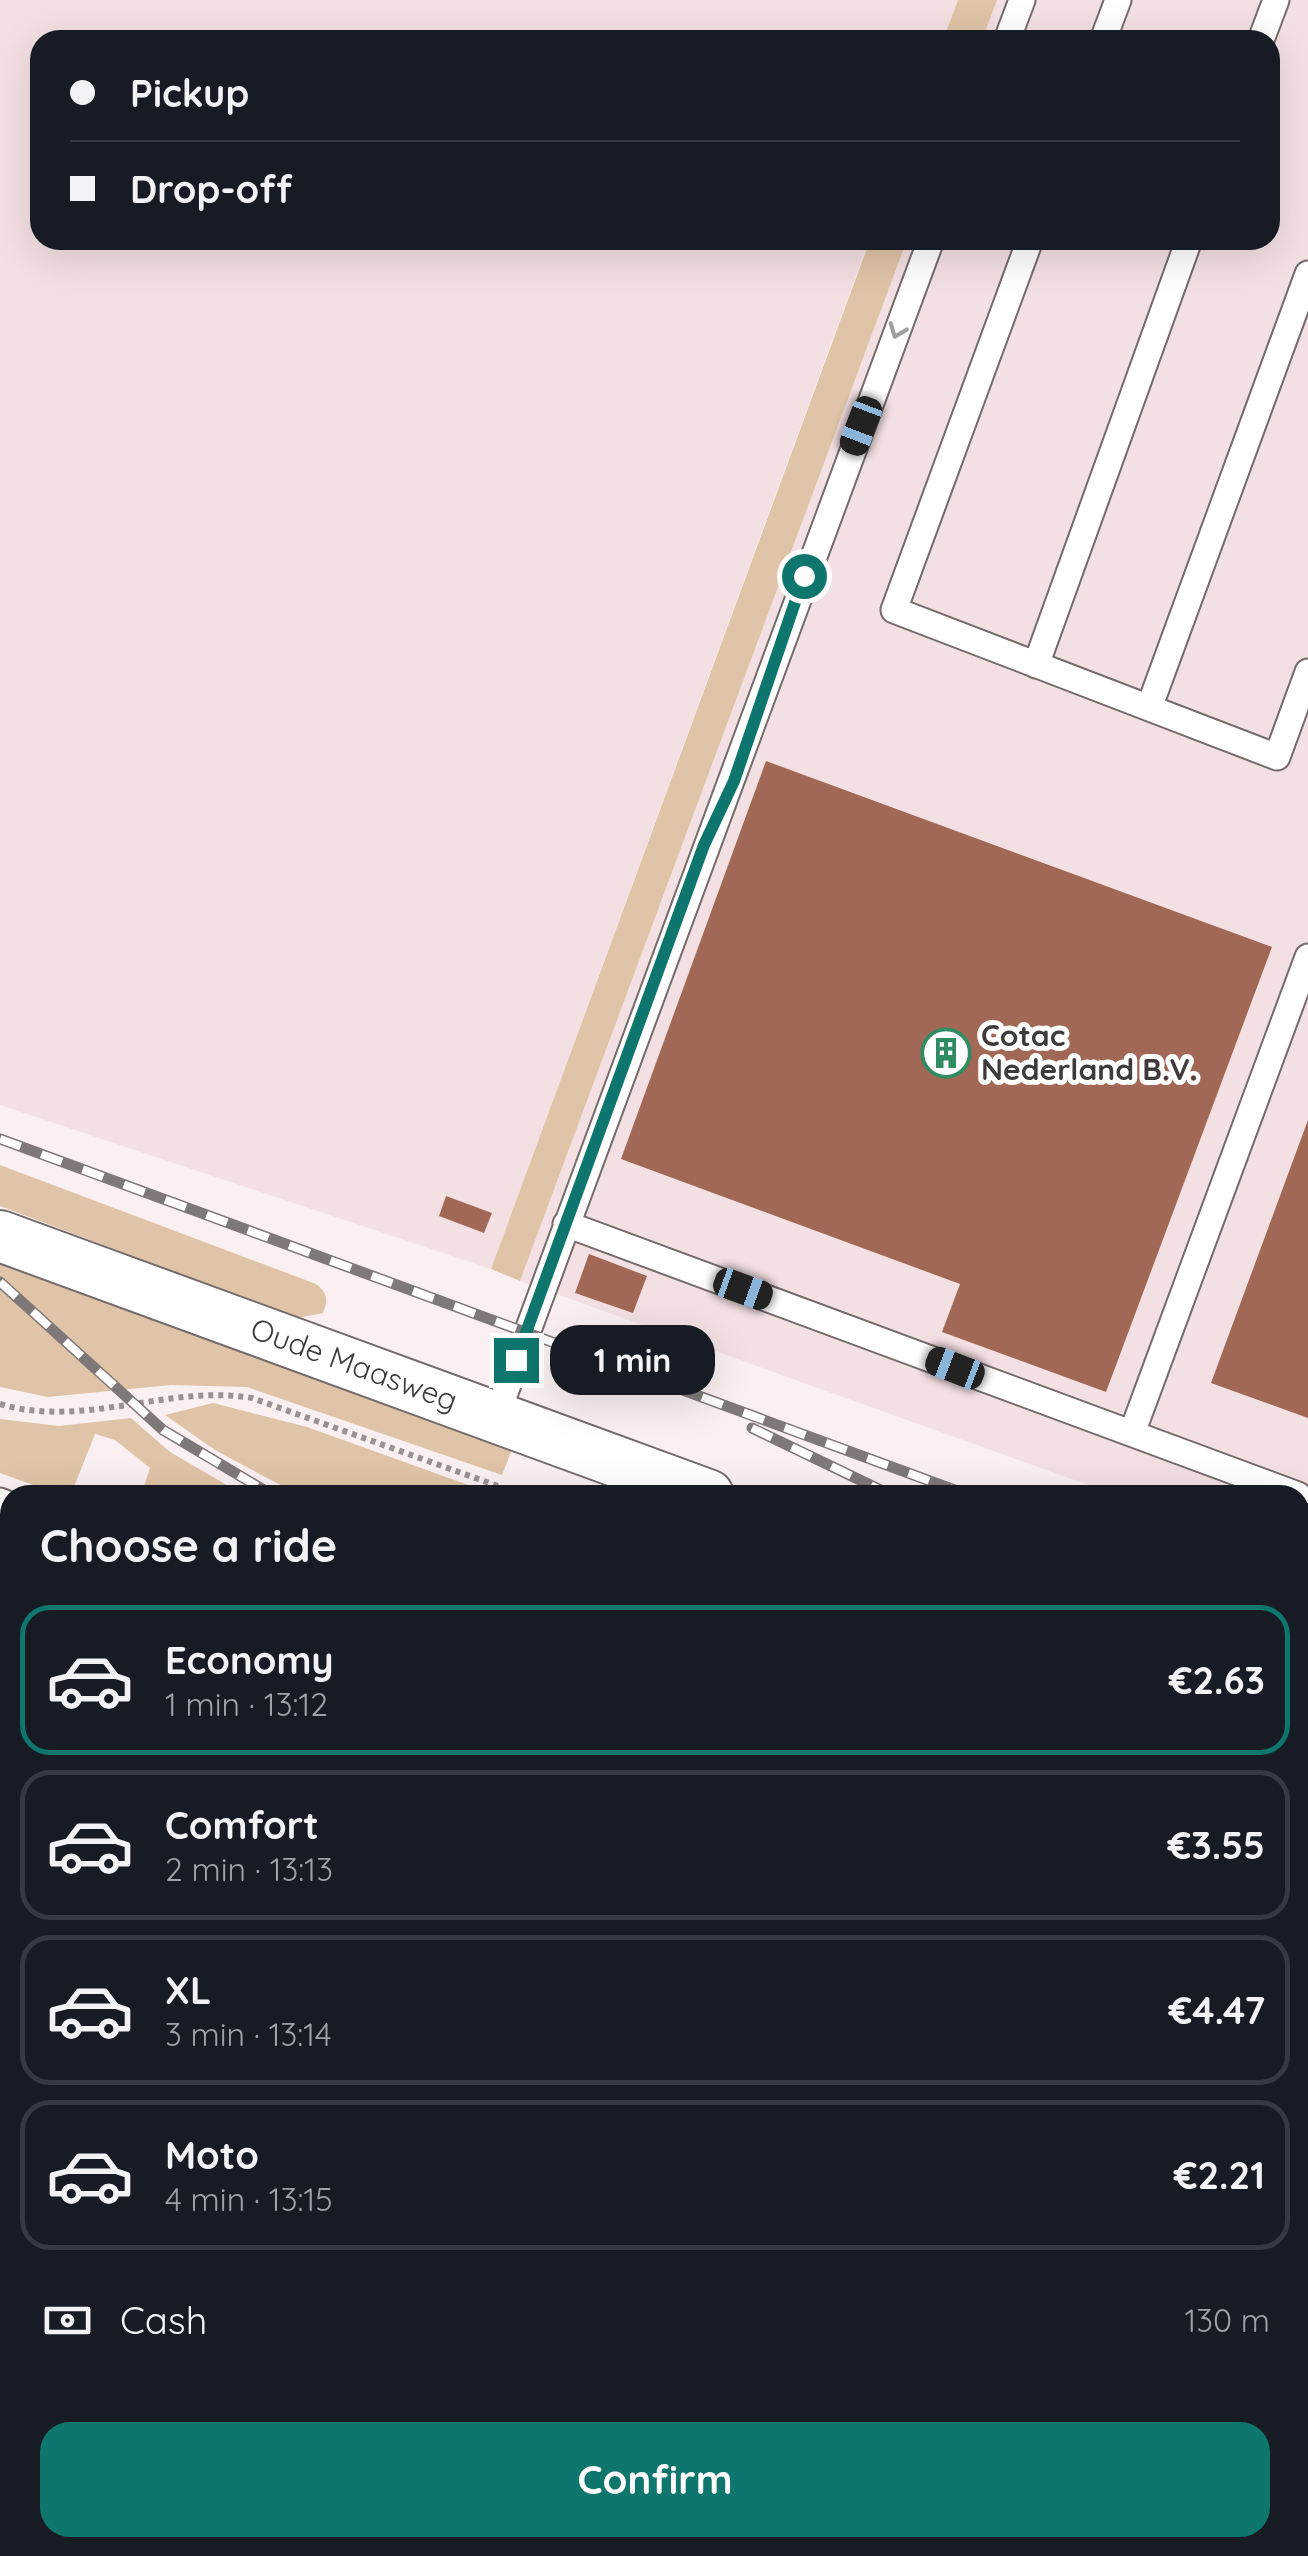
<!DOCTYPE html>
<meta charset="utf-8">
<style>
body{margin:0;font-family:Quicksand,sans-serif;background:#20242c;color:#f1f3f6;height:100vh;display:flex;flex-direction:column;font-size:38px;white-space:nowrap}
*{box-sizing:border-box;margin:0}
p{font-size:32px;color:#9ea1a6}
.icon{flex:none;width:55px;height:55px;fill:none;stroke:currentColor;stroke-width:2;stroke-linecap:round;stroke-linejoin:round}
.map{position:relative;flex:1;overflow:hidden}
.panel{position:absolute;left:0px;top:1485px;width:1310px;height:1072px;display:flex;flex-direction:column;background:#171b24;border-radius:30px 30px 0 0;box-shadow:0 10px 40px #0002}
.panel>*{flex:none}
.hud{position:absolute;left:30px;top:30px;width:1250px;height:220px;border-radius:30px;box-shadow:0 10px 40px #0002;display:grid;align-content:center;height:220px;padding:0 40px;background:#171b24}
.end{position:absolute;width:45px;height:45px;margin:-22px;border:12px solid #0f766e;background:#fff;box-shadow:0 0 0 5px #fff}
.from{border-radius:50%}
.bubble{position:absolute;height:70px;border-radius:30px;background:#171b24;box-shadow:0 10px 40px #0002;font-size:32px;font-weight:700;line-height:70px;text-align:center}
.car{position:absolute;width:30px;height:60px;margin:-30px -15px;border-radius:12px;box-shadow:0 0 8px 2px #0007;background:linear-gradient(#222 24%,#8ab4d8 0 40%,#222 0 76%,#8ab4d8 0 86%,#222 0)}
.hud b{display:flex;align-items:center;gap:35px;height:95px;font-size:38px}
.hud b+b{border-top:2px solid #363941}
.hud i{width:25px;height:25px;background:#f1f3f6}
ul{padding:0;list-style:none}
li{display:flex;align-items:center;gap:30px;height:150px;margin:0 20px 15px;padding:0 20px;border:5px solid #363941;border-radius:30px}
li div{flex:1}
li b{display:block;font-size:38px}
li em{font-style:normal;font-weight:700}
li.current{border-color:#0f766e}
li>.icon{width:90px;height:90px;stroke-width:1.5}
h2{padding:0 40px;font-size:45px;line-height:120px}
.pay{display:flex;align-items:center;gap:25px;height:110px;padding:0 40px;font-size:38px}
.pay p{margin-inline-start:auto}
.primary-button{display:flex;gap:20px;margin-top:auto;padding:20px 40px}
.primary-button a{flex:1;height:115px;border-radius:30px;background:#0f766e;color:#fff;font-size:40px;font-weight:700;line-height:115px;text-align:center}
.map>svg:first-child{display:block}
</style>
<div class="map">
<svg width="1308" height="2556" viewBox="0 0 1308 2556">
<rect width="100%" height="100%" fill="#faeff1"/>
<!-- built -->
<path fill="#f3e0e3" d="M 0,0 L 958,0 L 943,40 L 40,40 L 40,240 L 869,240 L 491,1269 L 0,1105 Z
M 996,0 L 1308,0 L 1308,1566 L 1300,1563 L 1300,1495 L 1116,1495 L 520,1281 L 907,240 L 1270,240 L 1270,40 L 981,40 Z
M 0,1898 L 10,1902 L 10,2548 L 1300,2548 L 1300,2295 L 1308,2297 L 1308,2556 L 0,2556 Z"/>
<!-- green -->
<path fill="#e0c4a7" d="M 958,0 L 997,0 L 982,40 L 943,40 Z
M 870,240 L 907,240 L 520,1281 L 491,1269 Z
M 0,1165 L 316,1284 C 327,1293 329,1299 323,1313 L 297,1318 L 0,1206 Z
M 0,1259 L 513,1447 L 502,1475 L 247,1387 L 171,1385 L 48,1397 L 0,1387 Z
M 213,1403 L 307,1427 L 496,1495 L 299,1495 L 215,1450 L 165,1415 Z
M 131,1418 L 170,1452 L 244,1495 L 141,1495 L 150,1468 L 115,1440 L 95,1434 L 72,1492 L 79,1495 L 61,1495 L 0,1473 L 0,1419 L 59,1426 Z
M 0,1551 L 10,1554 L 10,1902 L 0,1898 Z"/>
<!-- building -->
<path fill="#a16856" d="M 766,761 L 1272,947 L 1106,1392 L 942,1332 L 960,1284 L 621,1159 Z
M 1308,1120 L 1308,1418 L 1211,1383 Z
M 446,1196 L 492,1213 L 484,1233 L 439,1216 Z
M 589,1254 L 647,1276 L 633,1313 L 575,1293 Z"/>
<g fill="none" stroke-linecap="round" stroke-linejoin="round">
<!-- service casing -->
<g stroke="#746b6c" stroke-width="29">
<path id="service" d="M 1007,40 L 1022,0
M 1103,40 L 1118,0
M 1261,40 L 1276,0
M 1030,240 L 894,610 L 1277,757 L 1308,672
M 1036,665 L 1189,240
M 1149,708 L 1308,274
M 566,1224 L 1298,1495
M 496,1417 L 931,240
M 1132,1433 L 1308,957
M 0,1501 L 10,1505
M 1300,1925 L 1308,1928
M 1300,2109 L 1308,2112
M 0,2519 L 10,2523
M 77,2548 L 100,2556
M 448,2548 L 471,2556
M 877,2548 L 900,2556
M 1271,2548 L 1294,2556"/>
</g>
<!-- minor casing -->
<g stroke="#746b6c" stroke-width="54">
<path id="minor" d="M 0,1236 L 708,1495
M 1300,1713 L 1308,1716"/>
</g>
<!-- path -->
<path stroke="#999293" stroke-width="6" stroke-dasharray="5 5" stroke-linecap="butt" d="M 0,1404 C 84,1429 168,1384 252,1398 L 523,1495
M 1300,1780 L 1308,1783"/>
<!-- service -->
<use href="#service" stroke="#fff" stroke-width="25"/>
<!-- minor -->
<use href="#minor" stroke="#fff" stroke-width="50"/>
<!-- rail casing -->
<g stroke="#7f7879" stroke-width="11">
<path id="rail" d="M 0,1139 L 968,1495
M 0,1282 L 163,1430 L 272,1495
M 752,1428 L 891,1495
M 1300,1616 L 1308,1619
M 1300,1649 L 1308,1652
M 1300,1882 L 1308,1885"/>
</g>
<!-- rail -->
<use href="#rail" stroke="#fff" stroke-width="8" stroke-dasharray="22" stroke-linecap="butt"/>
</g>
<!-- one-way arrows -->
<defs><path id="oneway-chevron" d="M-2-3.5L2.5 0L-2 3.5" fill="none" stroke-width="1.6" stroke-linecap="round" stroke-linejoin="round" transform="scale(2.5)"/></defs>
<use stroke="#9f9d9d" href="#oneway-chevron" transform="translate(897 331) rotate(111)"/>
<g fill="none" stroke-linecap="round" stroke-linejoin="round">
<!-- route -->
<path stroke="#0f766e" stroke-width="12" d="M 516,1360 L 704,845 L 734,781 L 804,576"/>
</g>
<!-- icons -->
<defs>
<g id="building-ring" transform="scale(2.5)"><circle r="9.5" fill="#fff" stroke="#2f8b61" stroke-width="1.5"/><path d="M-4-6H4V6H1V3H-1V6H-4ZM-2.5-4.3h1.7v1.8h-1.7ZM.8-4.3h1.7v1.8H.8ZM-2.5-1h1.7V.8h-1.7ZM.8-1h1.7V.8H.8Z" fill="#2f8b61"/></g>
</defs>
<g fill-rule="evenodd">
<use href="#building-ring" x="946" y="1053"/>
</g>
<g text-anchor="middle" stroke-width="10" stroke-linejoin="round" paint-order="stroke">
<!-- poi labels -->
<g font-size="30" font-weight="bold" fill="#3f3b3b" stroke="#fff" text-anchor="start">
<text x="981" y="1046">Cotac<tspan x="981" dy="34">Nederland B.V.</tspan></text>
</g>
<!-- street labels -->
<g font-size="30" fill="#3f3b3b" stroke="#fff">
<text transform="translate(354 1365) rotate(20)" y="10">Oude Maasweg</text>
</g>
</g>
</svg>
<i class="end from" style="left:804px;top:576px"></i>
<i class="end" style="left:516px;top:1360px"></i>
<div class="bubble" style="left:550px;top:1325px;width:165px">1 min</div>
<i class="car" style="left:861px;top:426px;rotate:201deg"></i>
<i class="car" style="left:743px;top:1289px;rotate:110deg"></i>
<i class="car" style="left:955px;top:1368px;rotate:291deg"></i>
<div class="hud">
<b><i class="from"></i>Pickup</b>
<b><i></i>Drop-off</b>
</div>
<section class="panel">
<h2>Choose a ride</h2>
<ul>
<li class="current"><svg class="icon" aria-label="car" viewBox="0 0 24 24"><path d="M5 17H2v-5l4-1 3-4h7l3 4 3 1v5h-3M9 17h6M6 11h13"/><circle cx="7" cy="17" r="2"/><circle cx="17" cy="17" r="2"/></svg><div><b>Economy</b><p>1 min · 13:12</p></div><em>€2.63</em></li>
<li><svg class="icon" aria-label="car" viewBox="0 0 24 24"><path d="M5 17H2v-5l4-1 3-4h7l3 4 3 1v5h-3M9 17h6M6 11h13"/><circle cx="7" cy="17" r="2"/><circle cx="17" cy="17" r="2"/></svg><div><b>Comfort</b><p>2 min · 13:13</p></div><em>€3.55</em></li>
<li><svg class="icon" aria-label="car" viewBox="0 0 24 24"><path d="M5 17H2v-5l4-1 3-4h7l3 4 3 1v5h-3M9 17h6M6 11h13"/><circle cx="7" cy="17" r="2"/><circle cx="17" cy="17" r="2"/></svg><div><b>XL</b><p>3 min · 13:14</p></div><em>€4.47</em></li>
<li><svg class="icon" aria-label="car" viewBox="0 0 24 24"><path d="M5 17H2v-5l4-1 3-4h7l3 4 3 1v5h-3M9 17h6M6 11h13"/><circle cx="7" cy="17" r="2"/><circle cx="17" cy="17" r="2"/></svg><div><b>Moto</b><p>4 min · 13:15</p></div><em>€2.21</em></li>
</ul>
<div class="pay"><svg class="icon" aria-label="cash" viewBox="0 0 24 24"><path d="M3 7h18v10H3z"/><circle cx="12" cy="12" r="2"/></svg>Cash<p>130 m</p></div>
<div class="primary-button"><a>Confirm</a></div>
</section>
</div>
